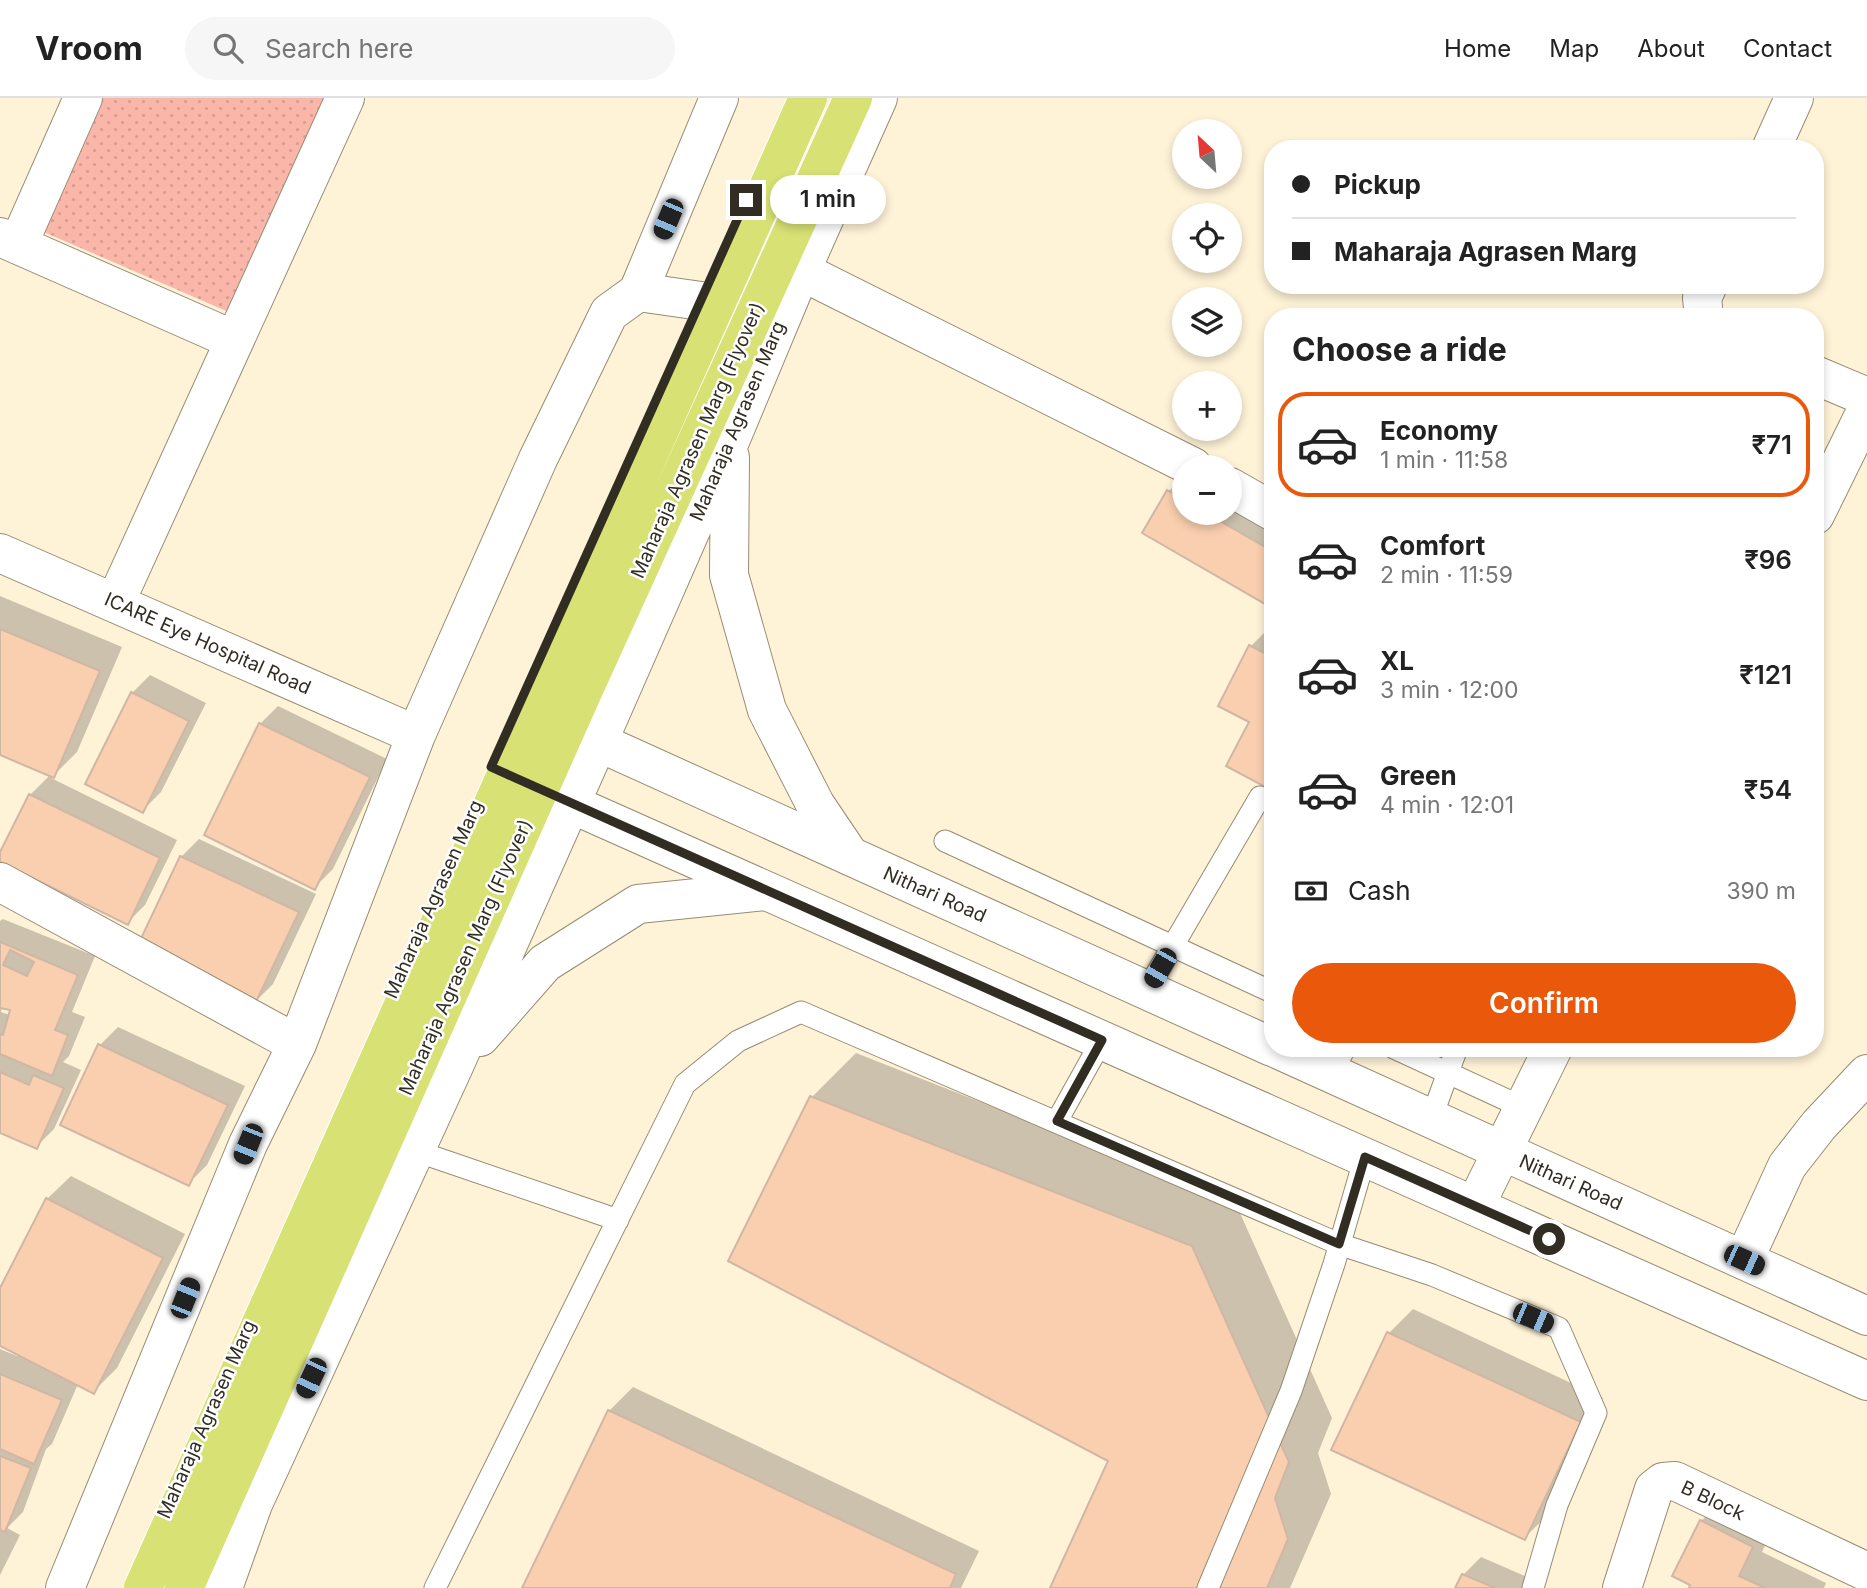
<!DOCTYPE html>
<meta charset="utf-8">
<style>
body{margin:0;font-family:Inter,sans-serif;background:#f6f6f6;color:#222;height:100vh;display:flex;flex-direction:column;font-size:26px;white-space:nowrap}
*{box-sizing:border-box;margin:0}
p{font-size:23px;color:#767676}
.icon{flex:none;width:38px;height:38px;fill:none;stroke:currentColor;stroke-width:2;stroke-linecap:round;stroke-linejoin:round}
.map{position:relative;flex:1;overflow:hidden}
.drawer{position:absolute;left:1264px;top:210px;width:560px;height:749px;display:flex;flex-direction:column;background:#fff;border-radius:28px;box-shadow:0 4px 10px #0003}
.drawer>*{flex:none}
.banner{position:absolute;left:1264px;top:42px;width:560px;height:154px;border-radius:28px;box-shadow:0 4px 10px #0003;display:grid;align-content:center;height:154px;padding:0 28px;background:#fff}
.needle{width:46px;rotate:334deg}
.tools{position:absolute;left:1172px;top:21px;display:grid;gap:14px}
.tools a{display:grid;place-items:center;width:70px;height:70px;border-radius:50%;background:#fff;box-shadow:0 4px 10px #0003;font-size:35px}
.end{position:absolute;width:32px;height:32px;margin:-16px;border:9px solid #322d23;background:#fff;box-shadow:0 0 0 4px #fff}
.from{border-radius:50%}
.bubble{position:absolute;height:49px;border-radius:24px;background:#fff;box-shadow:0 4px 10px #0003;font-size:23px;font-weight:600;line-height:49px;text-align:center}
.car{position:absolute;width:21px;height:42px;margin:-21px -10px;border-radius:9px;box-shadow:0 0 5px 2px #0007;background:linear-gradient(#222 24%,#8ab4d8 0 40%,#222 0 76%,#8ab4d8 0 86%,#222 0)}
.banner b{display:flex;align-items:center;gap:24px;height:66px;font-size:26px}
.banner b+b{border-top:2px solid #e0e0e0}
.banner i{width:18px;height:18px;background:#222}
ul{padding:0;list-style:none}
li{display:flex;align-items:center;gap:21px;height:105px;margin:0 14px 10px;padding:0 14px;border:4px solid transparent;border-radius:28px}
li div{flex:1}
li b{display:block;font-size:26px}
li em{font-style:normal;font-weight:600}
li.on{border-color:#ea580c}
li>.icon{width:63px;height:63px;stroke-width:1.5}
h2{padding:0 28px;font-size:32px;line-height:84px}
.pay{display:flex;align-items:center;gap:18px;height:77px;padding:0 28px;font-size:26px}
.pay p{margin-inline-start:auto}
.cta{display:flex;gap:14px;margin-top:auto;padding:14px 28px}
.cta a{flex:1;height:80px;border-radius:42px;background:#ea580c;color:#fff;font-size:28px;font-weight:600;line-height:80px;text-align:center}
header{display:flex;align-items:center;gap:42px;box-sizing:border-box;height:98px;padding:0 35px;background:#fff;border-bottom:2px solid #e0e0e0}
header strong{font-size:33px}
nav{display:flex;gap:38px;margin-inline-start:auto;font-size:24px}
.search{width:490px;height:63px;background:#f6f6f6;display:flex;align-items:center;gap:18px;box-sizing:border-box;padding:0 24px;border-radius:38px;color:#767676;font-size:26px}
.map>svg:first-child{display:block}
</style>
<header>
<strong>Vroom</strong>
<div class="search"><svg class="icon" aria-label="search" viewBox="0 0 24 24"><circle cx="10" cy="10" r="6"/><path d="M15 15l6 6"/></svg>Search here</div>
<nav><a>Home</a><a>Map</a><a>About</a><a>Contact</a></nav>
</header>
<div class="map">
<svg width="1867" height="1490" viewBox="0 0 1867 1490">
<defs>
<pattern id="park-dots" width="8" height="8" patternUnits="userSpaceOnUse" patternTransform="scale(1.75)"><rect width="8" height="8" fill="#fbb6aa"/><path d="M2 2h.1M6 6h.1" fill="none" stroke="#d89d92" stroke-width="1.8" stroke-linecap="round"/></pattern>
</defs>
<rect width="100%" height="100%" fill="#fef2d7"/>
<!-- park -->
<path fill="url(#park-dots)" d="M 97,0 L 325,0 L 231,215 L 39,132 Z"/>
<!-- shadow -->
<path fill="#0003" fill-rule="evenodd" d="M 1185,377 L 1185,415 L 1230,415 L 1230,392 L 1272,416 L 1272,508 L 1144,435 L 1168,394 Z
M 0,498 L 122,549 L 77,654 L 51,680 L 177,742 L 145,807 L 127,825 L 0,762 L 0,758 L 30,697 L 51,676 L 0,655 Z
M 1269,530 L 1272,532 L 1272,683 L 1267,688 L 1251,623 L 1251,548 Z
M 150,577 L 206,605 L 161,694 L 143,712 L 132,595 Z
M 278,608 L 387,661 L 333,771 L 315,789 L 260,626 Z
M 199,741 L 316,796 L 273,886 L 255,904 L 181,759 Z
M 3,821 L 95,858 L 72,914 L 85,919 L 69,958 L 63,964 L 81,972 L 54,1031 L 36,1049 L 0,1033 L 0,823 ZM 2,908 L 12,911 L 10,917 L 1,914 Z
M 118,929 L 245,988 L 207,1067 L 189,1085 L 62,1026 L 100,947 Z
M 856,955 L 1235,1104 L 1332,1320 L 1318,1355 L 1331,1396 L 1290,1490 L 1052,1490 L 1110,1362 L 812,999 Z
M 71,1078 L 185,1136 L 117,1270 L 93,1294 L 78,1286 L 52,1346 L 46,1351 L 23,1414 L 7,1430 L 20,1437 L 0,1477 L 0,1251 L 17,1258 L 19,1256 L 0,1246 L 0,1194 L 47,1101 Z
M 1413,1211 L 1603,1300 L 1548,1417 L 1524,1440 L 1389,1235 Z
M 633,1289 L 979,1453 L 961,1490 L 524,1490 L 609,1313 Z
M 1725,1400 L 1776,1425 L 1762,1454 L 1826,1485 L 1824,1490 L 1691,1490 L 1701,1423 Z
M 1481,1459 L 1541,1485 L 1539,1490 L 1457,1490 L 1463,1477 Z"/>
<!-- building -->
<path fill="#f9cfaf" stroke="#d0b7a5" stroke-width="2" fill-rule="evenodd" d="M 1167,392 L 1185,403 L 1185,415 L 1206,415 L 1272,453 L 1272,510 L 1142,435 Z
M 0,531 L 100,573 L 54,680 L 0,657 Z
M 1249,547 L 1272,559 L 1272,681 L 1267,690 L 1226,668 L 1249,624 L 1218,608 Z
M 131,594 L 189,623 L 143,715 L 85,686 Z
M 259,625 L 370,679 L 315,792 L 204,737 Z
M 29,696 L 160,760 L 128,827 L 0,764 L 0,754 Z
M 180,758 L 299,814 L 255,906 L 136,851 Z
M 0,844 L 78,877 L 55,932 L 68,937 L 52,978 L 0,956 L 0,936 L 3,937 L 10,912 L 0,910 ZM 10,852 L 34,864 L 27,878 L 3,867 Z
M 98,946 L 228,1007 L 189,1088 L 60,1027 Z
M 0,974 L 29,987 L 33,977 L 64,990 L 37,1051 L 0,1035 Z
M 810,998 L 1192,1148 L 1289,1364 L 1275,1400 L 1288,1441 L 1267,1490 L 1050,1490 L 1108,1363 L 728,1163 Z
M 46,1100 L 163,1160 L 94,1296 L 0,1248 L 0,1190 Z
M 1387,1234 L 1581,1324 L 1525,1442 L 1331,1352 Z
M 0,1276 L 62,1302 L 34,1366 L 0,1351 Z
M 608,1312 L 956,1476 L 950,1490 L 522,1490 Z
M 0,1358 L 31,1370 L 5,1434 L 0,1432 Z
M 1700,1422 L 1753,1449 L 1739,1478 L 1765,1490 L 1689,1490 L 1690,1487 L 1672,1478 Z
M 1462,1476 L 1495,1490 L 1455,1490 Z"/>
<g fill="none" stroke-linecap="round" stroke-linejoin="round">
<!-- service casing -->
<g stroke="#978c73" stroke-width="23">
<path id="service" d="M 945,743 L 1272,894
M 1147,892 L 1260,699
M 1394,950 L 1524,1010
M 1331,976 L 1345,950
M 1431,1021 L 1457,950
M 1057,1023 L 1102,942
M 416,1053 L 618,1122
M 435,1490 L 685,986 L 738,943 L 801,914 L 1339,1146 L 1432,1177 L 1559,1230 L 1596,1315 L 1557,1407 L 1533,1490
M 1208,1490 L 1291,1293 L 1334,1166 L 1365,1059"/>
</g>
<!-- minor casing -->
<g stroke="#978c73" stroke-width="40">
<path id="minor" d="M 1771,51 L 1794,0
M 0,139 L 234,242
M 18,147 L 83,0
M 801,173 L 1193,369
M 1704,219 L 1702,200 L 1708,187
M 1815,277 L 1867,299
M 1230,389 L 1272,413
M 1815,417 L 1867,311
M 0,455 L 416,637
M 115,505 L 345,0
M 0,784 L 297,946
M 1475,1108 L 1553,950
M 1744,1162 L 1787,1068 L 1819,1027 L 1867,976
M 65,1490 L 248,1046 L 297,946 L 416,637 L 538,361 L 609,215 L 638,194 L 719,0
M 1622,1490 L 1654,1391 L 1663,1384 L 1675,1383 L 1867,1474"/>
</g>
<!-- tertiary casing -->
<g stroke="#978c73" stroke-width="40">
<path id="tertiary" d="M 569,627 L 598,644 L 1272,949
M 540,692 L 1867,1283
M 1275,950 L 1867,1218"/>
</g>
<!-- secondary casing -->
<g stroke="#978c73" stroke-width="40">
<path id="secondary" d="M 638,194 L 701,203
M 730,359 L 729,477 L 767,612 L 815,706 L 850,758
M 480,939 L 545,865 L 638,806 L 766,793
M 223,1490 L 253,1406 L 454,968 L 598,644 L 730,343 L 801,173 L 878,0"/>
</g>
<!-- service -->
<use href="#service" stroke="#fff" stroke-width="21"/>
<!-- minor -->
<use href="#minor" stroke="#fff" stroke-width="38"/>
<!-- tertiary -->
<use href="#tertiary" stroke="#fff" stroke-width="38"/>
<!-- secondary -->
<use href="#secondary" stroke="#fff" stroke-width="38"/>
<!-- primary-bridge casing -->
<g stroke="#fff" stroke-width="40" stroke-linecap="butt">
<path id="primary-bridge" d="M 143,1490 L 808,0
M 184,1490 L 581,598 L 853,0"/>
</g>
<!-- primary-bridge -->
<use href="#primary-bridge" stroke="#d7e174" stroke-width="38"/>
</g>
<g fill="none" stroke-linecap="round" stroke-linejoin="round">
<!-- route -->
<path stroke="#322d23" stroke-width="9" d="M 746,102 L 491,669 L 1102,942 L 1057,1023 L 1339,1146 L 1365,1059 L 1549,1141"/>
</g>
<g text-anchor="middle" stroke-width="5" stroke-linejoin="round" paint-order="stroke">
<!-- street labels -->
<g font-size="19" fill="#322d23" stroke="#fff">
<text transform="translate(737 323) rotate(-67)" y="7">Maharaja Agrasen Marg</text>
<text transform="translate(697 342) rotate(-66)" y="7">Maharaja Agrasen Marg (Flyover)</text>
<text transform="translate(208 545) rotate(24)" y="7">ICARE Eye Hospital Road</text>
<text transform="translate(935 796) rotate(24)" y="7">Nithari Road</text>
<text transform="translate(433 801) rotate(-66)" y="7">Maharaja Agrasen Marg</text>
<text transform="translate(465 859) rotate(-66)" y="7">Maharaja Agrasen Marg (Flyover)</text>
<text transform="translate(1571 1084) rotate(24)" y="7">Nithari Road</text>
<text transform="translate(206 1321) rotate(-66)" y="7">Maharaja Agrasen Marg</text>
<text transform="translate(1713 1402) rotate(25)" y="7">B Block</text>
</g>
</g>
</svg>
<div class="tools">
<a><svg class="needle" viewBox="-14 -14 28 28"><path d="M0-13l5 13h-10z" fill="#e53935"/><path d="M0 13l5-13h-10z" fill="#767676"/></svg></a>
<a><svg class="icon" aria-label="locate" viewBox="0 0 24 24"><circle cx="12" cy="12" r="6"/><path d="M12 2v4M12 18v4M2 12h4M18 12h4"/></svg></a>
<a><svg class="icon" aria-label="layers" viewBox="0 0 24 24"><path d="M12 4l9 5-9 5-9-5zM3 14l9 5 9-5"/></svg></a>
<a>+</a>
<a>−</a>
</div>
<i class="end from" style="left:1549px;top:1141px"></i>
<i class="end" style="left:746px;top:102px"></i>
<div class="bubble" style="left:770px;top:77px;width:116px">1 min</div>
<i class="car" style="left:668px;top:121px;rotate:203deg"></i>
<i class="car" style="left:1160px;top:870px;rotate:210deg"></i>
<i class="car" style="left:248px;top:1046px;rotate:202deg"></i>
<i class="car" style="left:1744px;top:1162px;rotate:114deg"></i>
<i class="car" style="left:185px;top:1200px;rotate:22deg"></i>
<i class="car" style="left:1533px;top:1220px;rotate:113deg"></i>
<i class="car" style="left:311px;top:1280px;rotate:205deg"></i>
<div class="banner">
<b><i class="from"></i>Pickup</b>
<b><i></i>Maharaja Agrasen Marg</b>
</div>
<section class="drawer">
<h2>Choose a ride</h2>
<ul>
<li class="on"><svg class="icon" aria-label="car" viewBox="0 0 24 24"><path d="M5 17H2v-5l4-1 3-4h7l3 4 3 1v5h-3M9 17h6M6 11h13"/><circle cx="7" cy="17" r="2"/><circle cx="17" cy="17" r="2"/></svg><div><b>Economy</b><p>1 min · 11:58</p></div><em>₹71</em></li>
<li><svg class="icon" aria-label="car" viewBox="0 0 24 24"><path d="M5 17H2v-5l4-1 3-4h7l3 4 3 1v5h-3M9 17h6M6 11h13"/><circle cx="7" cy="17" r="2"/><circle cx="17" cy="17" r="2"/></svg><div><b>Comfort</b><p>2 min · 11:59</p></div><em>₹96</em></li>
<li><svg class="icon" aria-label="car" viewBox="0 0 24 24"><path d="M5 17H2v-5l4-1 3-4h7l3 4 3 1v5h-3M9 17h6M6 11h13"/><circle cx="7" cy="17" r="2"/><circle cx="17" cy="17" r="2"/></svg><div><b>XL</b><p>3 min · 12:00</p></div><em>₹121</em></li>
<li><svg class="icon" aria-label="car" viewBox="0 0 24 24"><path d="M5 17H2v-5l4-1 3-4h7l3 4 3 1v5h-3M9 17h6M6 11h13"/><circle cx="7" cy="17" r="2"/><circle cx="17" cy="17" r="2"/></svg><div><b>Green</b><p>4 min · 12:01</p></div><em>₹54</em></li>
</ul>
<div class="pay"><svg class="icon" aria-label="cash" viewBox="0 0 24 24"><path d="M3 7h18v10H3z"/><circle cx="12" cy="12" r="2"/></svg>Cash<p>390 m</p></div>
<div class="cta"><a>Confirm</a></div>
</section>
</div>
